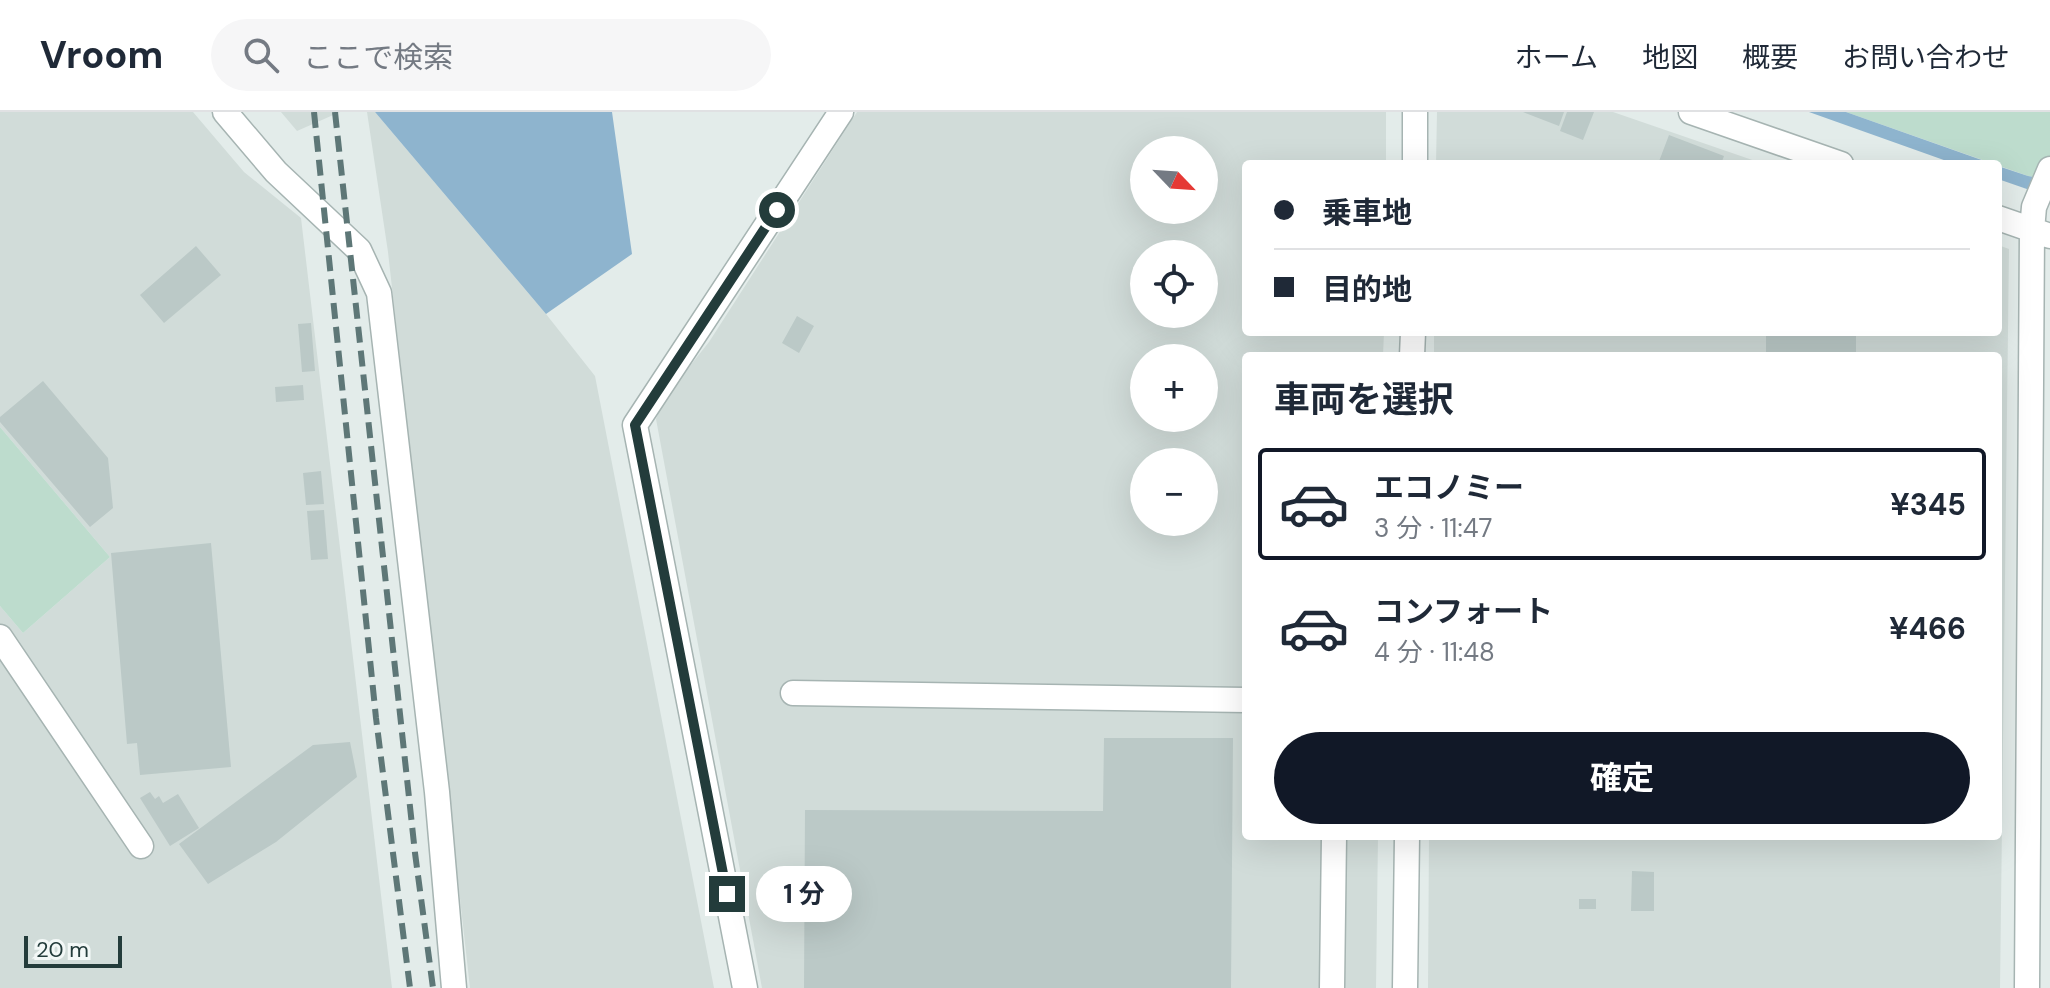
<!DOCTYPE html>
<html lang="ja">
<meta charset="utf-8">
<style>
body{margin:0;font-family:"DM Sans","Noto Sans JP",sans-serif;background:#f6f6f7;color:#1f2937;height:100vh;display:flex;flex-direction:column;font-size:30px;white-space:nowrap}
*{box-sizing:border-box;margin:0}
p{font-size:26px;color:#747a83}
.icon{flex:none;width:44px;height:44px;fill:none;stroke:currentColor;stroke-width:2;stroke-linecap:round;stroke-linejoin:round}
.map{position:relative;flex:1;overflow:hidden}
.sheet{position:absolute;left:1242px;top:240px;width:760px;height:488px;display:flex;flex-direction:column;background:#fff;border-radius:8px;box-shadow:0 8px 32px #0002}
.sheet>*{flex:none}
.hud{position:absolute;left:1242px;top:48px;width:760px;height:176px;border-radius:8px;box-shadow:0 8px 32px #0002;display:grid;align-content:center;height:176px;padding:0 32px;background:#fff}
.needle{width:52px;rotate:115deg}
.controls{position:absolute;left:1130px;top:24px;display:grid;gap:16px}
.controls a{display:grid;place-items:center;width:88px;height:88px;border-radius:50%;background:#fff;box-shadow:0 8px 32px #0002;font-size:40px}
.scale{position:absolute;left:24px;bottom:20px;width:98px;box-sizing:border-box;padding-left:8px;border:4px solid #233c3b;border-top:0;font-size:22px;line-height:28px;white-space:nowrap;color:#233c3b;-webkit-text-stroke:6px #f3f8f7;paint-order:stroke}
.end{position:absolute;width:36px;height:36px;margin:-18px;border:10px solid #233c3b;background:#fff;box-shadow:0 0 0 4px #fff}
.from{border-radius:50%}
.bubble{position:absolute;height:56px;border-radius:28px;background:#fff;box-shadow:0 8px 32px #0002;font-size:26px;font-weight:700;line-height:56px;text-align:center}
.hud b{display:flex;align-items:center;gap:28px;height:76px;font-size:30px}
.hud b+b{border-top:2px solid #e0e1e3}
.hud i{width:20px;height:20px;background:#1f2937}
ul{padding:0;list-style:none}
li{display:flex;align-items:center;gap:24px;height:112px;margin:0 16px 12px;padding:0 16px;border:4px solid transparent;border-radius:8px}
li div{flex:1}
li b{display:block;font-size:30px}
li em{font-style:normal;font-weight:700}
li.active{border-color:#111827}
li>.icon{width:72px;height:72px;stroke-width:1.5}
h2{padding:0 32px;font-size:36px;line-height:96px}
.primary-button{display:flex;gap:16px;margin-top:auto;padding:16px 32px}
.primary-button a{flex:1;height:92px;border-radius:48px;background:#111827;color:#fff;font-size:32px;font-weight:700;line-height:92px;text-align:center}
header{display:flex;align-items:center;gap:48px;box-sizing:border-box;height:112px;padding:0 40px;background:#fff;border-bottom:2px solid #e0e1e3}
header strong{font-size:38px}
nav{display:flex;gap:44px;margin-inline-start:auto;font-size:28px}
.search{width:560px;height:72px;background:#f6f6f7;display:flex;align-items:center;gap:20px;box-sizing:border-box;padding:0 28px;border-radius:44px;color:#747a83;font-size:30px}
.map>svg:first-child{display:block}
</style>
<header>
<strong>Vroom</strong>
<div class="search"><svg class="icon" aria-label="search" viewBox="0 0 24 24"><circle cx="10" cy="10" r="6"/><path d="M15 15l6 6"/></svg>ここで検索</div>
<nav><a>ホーム</a><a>地図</a><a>概要</a><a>お問い合わせ</a></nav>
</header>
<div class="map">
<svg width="2050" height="876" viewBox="0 0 2050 876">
<rect width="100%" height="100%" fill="#e3ecea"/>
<!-- built -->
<path fill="#d1dcd9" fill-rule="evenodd" d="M 0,0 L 193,0 L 244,60 L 301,106 L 392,876 L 0,876 L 0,494 L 23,521 L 110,445 L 0,315 Z
M 281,0 L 340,0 L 297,19 Z
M 367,0 L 375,0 L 546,202 L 595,264 L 714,876 L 470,876 L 388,140 Z
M 857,0 L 1386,0 L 1386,52 L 1246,52 L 1246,220 L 1384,220 L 1383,244 L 1246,244 L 1246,724 L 1378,724 L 1376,876 L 762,876 L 656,307 L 665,285 L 709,230 ZM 1144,38 L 1204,38 L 1204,98 L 1144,98 ZM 1144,142 L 1204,142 L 1204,202 L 1144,202 ZM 1144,246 L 1204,246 L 1204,306 L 1144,306 ZM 1144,350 L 1204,350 L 1204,410 L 1144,410 Z
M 1437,0 L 1613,0 L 1764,52 L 1436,52 Z
M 1998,133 L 2009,137 L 2000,876 L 1428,876 L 1429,724 L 1998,724 L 1998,244 L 1434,244 L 1434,220 L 1998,220 Z"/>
<!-- green -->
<path fill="#bddccd" d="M 1846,0 L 2050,0 L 2050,68 L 2028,64 Z
M 0,315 L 110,445 L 23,521 L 0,494 Z"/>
<!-- water -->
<path fill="#8eb4ce" d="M 375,0 L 612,0 L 632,142 L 546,202 Z
M 1809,0 L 1846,0 L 1993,52 L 1955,52 Z
M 1998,54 L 2028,64 L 2050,68 L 2050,85 L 1998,67 Z"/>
<!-- building -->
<path fill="#bbc9c7" d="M 1523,0 L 1564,0 L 1559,14 Z
M 1567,0 L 1594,0 L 1583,28 L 1560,19 Z
M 1669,23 L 1724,44 L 1721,52 L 1658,52 Z
M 196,134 L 221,163 L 164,211 L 140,183 Z
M 797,204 L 814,214 L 799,241 L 782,231 Z
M 311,211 L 315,259 L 302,260 L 298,212 Z
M 1766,220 L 1856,220 L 1856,244 L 1766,244 Z
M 43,269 L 108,346 L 113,396 L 90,415 L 0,310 L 0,305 Z
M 303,273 L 304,288 L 276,290 L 275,275 Z
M 321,359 L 324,392 L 306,393 L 303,361 Z
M 324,398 L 328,447 L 311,448 L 307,399 Z
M 211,431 L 231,655 L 140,663 L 137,631 L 127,632 L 111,441 Z
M 1104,626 L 1233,626 L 1231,876 L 804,876 L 805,698 L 1103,699 Z
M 350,630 L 357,665 L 276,730 L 208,772 L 179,732 L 313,633 Z
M 150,680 L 155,687 L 159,684 L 163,691 L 178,682 L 199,716 L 170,734 L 140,686 Z
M 1632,759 L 1654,760 L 1654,799 L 1631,799 Z
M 1579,787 L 1596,787 L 1596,797 L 1579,797 Z"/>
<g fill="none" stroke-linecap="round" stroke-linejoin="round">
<!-- minor casing -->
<g stroke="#a6b4b2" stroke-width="27">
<path id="minor" d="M 225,0 L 276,60 L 359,138 L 379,181 L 437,680 L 454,876
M 1691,0 L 1841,52
M 1415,52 L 1415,0
M 1998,106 L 2050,124
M 1412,244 L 1413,220
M 0,525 L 141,734
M 793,581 L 1246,588
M 745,876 L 635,313 L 841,0
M 1332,876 L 1334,724
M 1405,876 L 1407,724
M 2027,876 L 2032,118 L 2034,95 L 2050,57"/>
</g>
<!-- minor -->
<use href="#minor" stroke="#fff" stroke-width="24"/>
<!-- rail -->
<path stroke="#5e7777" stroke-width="6" stroke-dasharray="16 8" stroke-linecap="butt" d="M 314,0 L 376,606 L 410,876
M 335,0 L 415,741 L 433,876"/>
</g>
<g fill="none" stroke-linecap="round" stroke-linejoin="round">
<!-- route -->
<path stroke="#233c3b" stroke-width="10" d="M 727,782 L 635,313 L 777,98"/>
</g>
</svg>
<div class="controls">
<a><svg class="needle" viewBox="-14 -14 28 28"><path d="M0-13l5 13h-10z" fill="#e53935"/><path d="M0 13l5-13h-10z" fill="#747a83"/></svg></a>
<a><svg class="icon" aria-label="locate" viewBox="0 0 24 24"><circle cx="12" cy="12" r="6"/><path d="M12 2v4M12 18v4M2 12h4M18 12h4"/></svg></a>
<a>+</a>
<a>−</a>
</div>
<div class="scale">20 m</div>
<i class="end from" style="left:777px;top:98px"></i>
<i class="end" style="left:727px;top:782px"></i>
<div class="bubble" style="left:756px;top:754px;width:96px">1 分</div>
<div class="hud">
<b><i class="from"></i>乗車地</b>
<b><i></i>目的地</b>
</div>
<section class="sheet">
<h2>車両を選択</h2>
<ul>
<li class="active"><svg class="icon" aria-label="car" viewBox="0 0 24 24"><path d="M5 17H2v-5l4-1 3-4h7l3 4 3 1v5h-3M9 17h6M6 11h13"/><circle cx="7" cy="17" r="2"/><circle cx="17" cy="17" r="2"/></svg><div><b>エコノミー</b><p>3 分 · 11:47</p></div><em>¥345</em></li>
<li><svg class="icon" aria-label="car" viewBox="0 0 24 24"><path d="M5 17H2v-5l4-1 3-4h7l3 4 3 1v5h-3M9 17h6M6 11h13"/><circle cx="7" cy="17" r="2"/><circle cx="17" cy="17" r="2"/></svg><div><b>コンフォート</b><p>4 分 · 11:48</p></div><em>¥466</em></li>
</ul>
<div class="primary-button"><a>確定</a></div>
</section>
</div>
